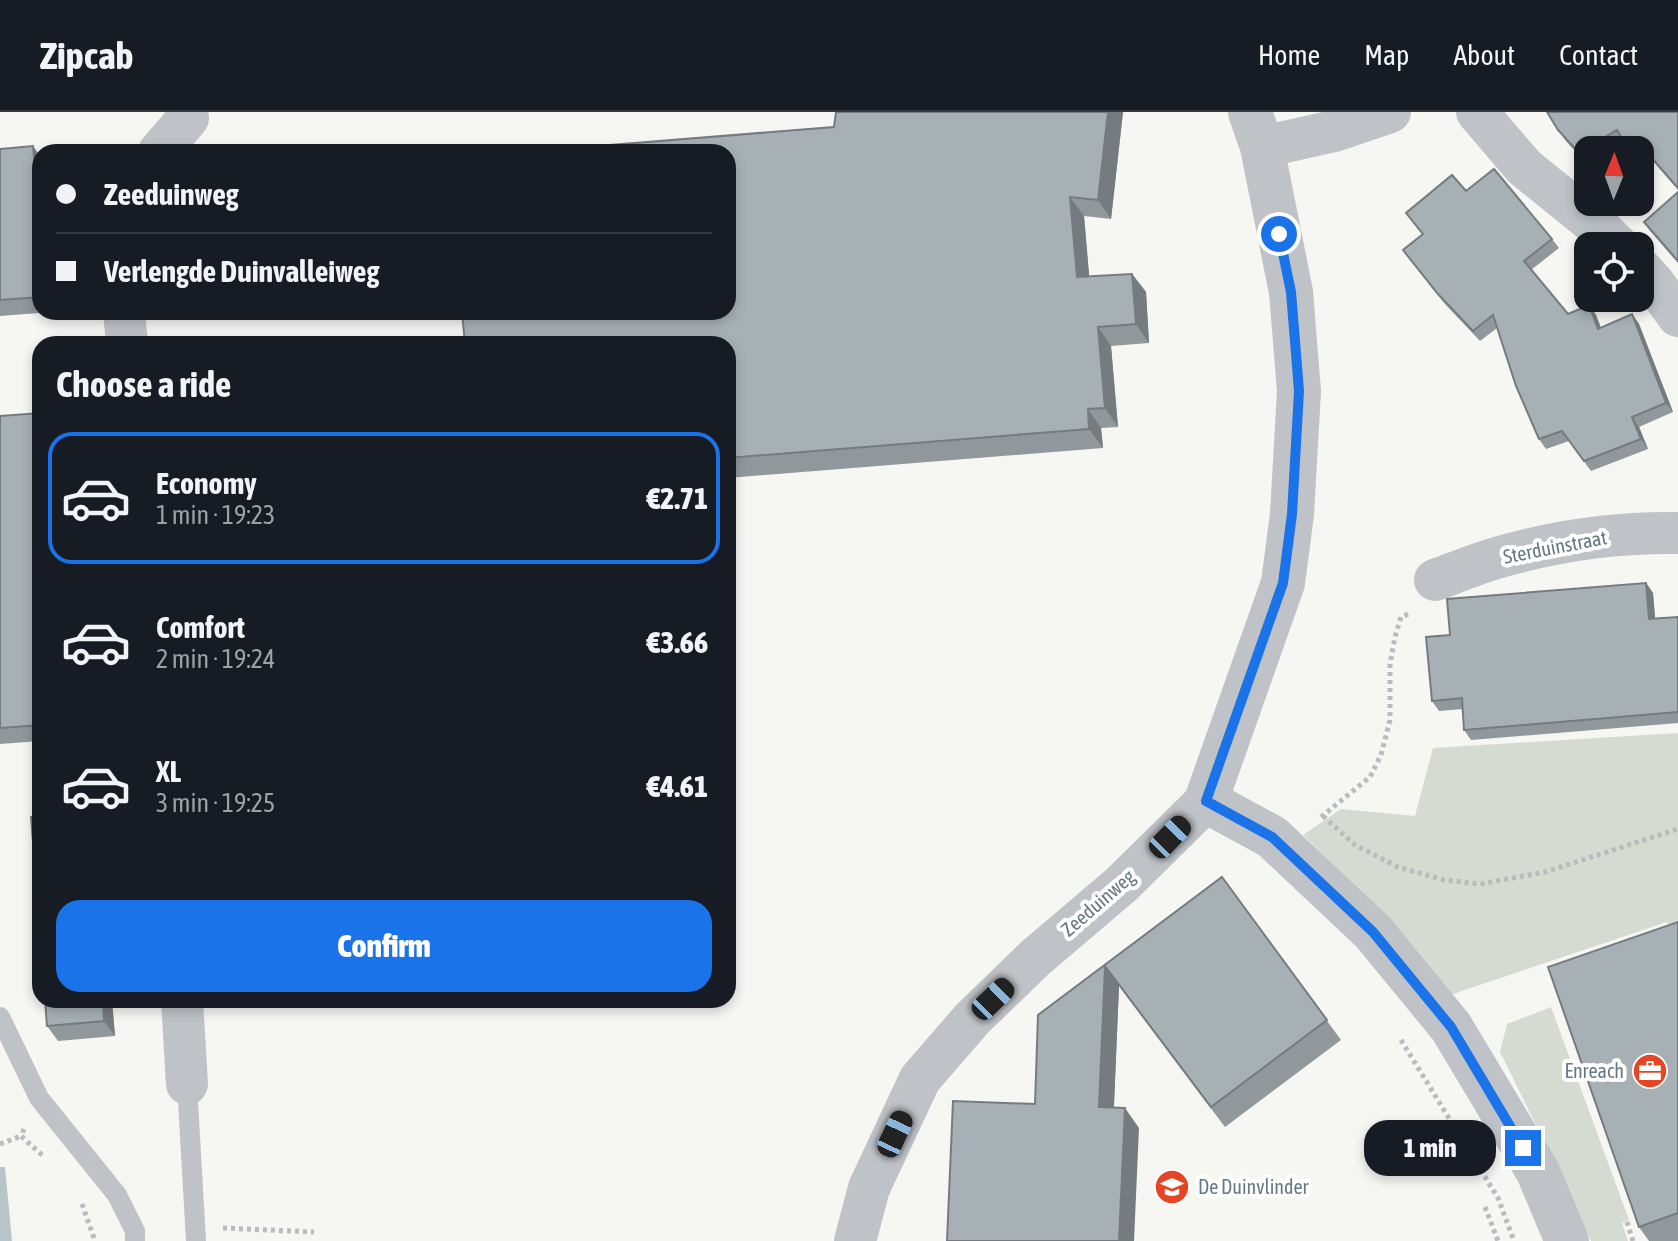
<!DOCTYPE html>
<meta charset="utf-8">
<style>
body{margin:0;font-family:"Asap Condensed",sans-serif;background:#242831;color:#f1f3f6;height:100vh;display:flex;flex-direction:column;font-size:30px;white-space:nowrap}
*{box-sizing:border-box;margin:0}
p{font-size:26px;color:#9ea1a6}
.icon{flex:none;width:44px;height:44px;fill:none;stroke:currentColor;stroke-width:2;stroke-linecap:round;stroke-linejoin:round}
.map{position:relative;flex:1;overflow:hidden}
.panel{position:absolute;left:32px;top:224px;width:704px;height:672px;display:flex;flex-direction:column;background:#171b24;border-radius:24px;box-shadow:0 4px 12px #0003}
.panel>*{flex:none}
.guide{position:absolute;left:32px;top:32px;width:704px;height:176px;border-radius:24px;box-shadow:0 4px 12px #0003;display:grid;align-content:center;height:176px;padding:0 24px;background:#171b24}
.needle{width:52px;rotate:1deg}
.tools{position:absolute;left:1574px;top:24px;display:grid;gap:16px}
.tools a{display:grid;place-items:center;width:80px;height:80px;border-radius:16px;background:#171b24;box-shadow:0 4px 12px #0003;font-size:40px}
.end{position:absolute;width:36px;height:36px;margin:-18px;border:10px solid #1a73e8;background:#fff;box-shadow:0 0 0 4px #fff}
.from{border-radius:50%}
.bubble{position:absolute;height:56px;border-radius:24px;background:#171b24;box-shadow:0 4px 12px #0003;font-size:26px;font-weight:800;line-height:56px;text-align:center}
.car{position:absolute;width:24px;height:48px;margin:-24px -12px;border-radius:10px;box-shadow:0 0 6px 2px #0007;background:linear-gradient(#222 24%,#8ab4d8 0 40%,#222 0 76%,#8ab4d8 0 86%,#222 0)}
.guide b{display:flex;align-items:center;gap:28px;height:76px;font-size:30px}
.guide b+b{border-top:2px solid #363941}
.guide i{width:20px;height:20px;background:#f1f3f6}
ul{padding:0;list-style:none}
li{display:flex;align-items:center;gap:24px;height:132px;margin:0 16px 12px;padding:0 8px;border:4px solid transparent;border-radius:24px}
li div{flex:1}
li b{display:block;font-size:30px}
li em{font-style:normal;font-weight:800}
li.current{border-color:#1a73e8}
li>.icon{width:72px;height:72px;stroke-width:1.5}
h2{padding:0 24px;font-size:36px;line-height:96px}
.cta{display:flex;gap:16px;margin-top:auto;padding:16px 24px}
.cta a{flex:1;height:92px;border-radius:24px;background:#1a73e8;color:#fff;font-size:32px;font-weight:800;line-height:92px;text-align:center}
header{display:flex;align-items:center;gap:48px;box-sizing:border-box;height:112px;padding:0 40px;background:#171b24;border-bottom:2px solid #363941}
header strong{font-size:38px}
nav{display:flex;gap:44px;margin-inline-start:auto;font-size:28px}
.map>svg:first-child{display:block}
</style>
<header>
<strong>Zipcab</strong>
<nav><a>Home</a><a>Map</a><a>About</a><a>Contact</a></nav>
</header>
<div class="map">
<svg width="1678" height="1129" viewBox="0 0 1678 1129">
<rect width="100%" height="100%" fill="#f6f6f2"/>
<!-- green -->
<path fill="#d6dbd1" d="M 1678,621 L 1678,834 L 1676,835 L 1667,810 L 1450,883 L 1375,793 L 1303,723 L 1341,697 L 1415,704 L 1433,636 Z
M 1551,895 L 1629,1108 L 1622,1111 L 1628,1129 L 1591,1129 L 1561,1064 L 1500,940 L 1507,912 Z"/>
<!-- water -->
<path fill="#b7c5c8" d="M 0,1055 L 5,1055 L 12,1129 L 0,1129 Z"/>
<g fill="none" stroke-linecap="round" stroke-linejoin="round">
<!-- path -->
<path stroke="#b9bcbe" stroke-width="5" stroke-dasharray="4 4" stroke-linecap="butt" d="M 1323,704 L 1355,733 L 1398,755 L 1444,768 L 1480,772 L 1545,760 L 1678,717
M 1321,705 L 1370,665 L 1381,643 L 1390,608 L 1390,552 L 1395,525 L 1401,505 L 1411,501
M 1401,928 L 1498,1086 L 1514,1129
M 24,1017 L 21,1024 L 43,1044
M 0,1032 L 21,1024
M 82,1092 L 95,1129
M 1485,1095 L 1498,1129
M 1627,1110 L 1633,1129
M 223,1116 L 314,1120"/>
<!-- service -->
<path stroke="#bfc3c7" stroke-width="20" d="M 0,905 L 39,986 L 117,1083 L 135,1119 L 135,1129
M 187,972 L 196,1129"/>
<!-- minor -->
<path stroke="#bfc3c7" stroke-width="42" d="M 1477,0 L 1524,55 L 1603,119 L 1618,134
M 1262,35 L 1334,19 L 1390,0
M 159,40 L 188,6
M 1640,156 L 1653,170 L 1678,204
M 124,200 L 127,232
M 1435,468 C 1454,461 1474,453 1493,447 C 1553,429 1616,420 1678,421
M 182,888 L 187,972
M 855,1129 L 869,1076 L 920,967 L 972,907 L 1035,846 L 1122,772 L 1206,689"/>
<!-- tertiary -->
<path stroke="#bfc3c7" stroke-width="44" d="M 1250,0 L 1262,35 L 1291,180 L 1299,279 L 1292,402 L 1283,471 L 1206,689 L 1272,725 L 1373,820 L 1451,915 L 1538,1060 L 1567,1129"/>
</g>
<!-- wall -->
<path fill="#90989c" d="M 1123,0 L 1111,107 L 1084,104 L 1089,165 L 1132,162 L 1146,180 L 1149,231 L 1111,234 L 1118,315 L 1101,316 L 1103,336 L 728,366 L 728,232 Z
M 1678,0 L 1678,78 L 1645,40 L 1640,44 L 1640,38 L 1629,38 L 1623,29 L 1607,38 L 1588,38 L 1588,49 L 1586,51 L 1565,28 L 1558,18 Z
M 0,37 L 40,44 L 40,200 L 52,200 L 0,204 Z
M 1466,79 L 1552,127 L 1559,136 L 1531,158 L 1568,202 L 1589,193 L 1596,203 L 1601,216 L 1632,202 L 1639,212 L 1673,300 L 1639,315 L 1648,337 L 1591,359 L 1569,329 L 1546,337 L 1539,327 L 1497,216 L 1480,229 L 1445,192 L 1410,148 L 1403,138 L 1423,123 L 1406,101 Z
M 1678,80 L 1678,151 L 1651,120 L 1644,110 Z
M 40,301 L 40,629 L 0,632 L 0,304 Z
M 1646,471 L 1653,481 L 1655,506 L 1678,505 L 1678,611 L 1471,628 L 1464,618 L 1463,597 L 1439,599 L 1432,589 L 1450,523 Z
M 1222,765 L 1341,928 L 1225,1015 L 1119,874 L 1114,995 L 1139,1016 L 1035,992 L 1038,903 Z
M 1678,810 L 1678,1129 L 1649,1129 L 1639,1115 Z
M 112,888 L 115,924 L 58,929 L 47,914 Z"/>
<!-- shaded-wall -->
<path fill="#757c7f" d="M 1108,0 L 1123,0 L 1111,107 L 1098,88 Z
M 33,34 L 40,44 L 40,121 Z
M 1070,85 L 1084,104 L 1091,184 L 1077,165 Z
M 1132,162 L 1146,180 L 1149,231 L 1136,212 Z
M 1589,193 L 1596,203 L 1605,227 L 1598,217 Z
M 1632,202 L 1639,212 L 1673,300 L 1666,291 Z
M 1098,215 L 1111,234 L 1118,315 L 1105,296 Z
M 1088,297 L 1101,316 L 1103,336 L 1089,317 Z
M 1632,305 L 1639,315 L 1648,337 L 1641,327 Z
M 1646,471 L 1653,481 L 1656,517 L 1649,507 Z
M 1105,854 L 1119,874 L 1113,1015 L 1099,995 Z
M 103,888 L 112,888 L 115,924 L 104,909 Z
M 1125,996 L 1139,1016 L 1134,1129 L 1119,1129 Z"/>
<!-- building -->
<path fill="#a7b1b5" stroke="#757c7f" stroke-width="2" d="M 836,0 L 1108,0 L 1098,88 L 1070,85 L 1077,165 L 1132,162 L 1136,212 L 1098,215 L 1105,296 L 1088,297 L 1089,317 L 728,346 L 728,232 L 465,232 L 462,200 L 728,200 L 728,40 L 523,40 L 834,15 Z
M 1547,0 L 1678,0 L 1678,76 L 1638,30 L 1628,37 L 1617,18 L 1579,41 L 1558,18 Z
M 33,34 L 40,121 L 40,185 L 0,188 L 0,37 Z
M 1494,57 L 1552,127 L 1524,149 L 1568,202 L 1589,193 L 1598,217 L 1632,202 L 1666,291 L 1632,305 L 1641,327 L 1584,349 L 1562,319 L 1539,327 L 1516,274 L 1493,203 L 1473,219 L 1438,182 L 1403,138 L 1423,122 L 1406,101 L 1452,63 L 1466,79 Z
M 1678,80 L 1678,149 L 1644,110 Z
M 40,301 L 40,613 L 0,616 L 0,304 Z
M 1646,471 L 1649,507 L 1678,505 L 1678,600 L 1464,618 L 1462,586 L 1432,589 L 1426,525 L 1450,523 L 1447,487 Z
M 40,704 L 40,820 L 31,705 Z
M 1222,765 L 1327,908 L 1211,995 L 1105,854 L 1099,995 L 1125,996 L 1119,1129 L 947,1129 L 953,989 L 1035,992 L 1038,903 Z
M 1678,810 L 1678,1101 L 1639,1115 L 1548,855 Z
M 45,888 L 103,888 L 104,909 L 47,914 Z"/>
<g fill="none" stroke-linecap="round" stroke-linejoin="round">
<!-- route -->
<path stroke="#1a73e8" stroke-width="10" d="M 1279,122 L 1291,180 L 1299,279 L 1292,402 L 1283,471 L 1206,689 L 1272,725 L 1373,820 L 1451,915 L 1523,1036"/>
</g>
<!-- icons -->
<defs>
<g id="office-disc" transform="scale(1.8)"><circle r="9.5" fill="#e54524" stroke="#fff"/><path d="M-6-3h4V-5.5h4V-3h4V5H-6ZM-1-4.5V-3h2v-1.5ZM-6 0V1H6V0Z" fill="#fff"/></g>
<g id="school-disc" transform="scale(1.8)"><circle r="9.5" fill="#e54524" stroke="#fff"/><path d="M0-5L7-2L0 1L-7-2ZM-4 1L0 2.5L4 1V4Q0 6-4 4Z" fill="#fff"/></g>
</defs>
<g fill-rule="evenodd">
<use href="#office-disc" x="1650" y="959"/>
<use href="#school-disc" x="1172" y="1075"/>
</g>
<g text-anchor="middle" stroke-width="8" stroke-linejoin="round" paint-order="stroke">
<!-- street labels -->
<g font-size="20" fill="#657884" stroke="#fff">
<text transform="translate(1555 435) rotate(-11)" y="7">Sterduinstraat</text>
<text transform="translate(1098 791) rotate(-41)" y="7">Zeeduinweg</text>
</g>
<!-- poi labels -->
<g font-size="20" fill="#657884" stroke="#fff" text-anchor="end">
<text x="1624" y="966">Enreach</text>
<text x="1198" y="1082" text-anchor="start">De Duinvlinder</text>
</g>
</g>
</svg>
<div class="tools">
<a><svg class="needle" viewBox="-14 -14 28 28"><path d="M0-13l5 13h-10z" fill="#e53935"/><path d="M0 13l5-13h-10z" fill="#9ea1a6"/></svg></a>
<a><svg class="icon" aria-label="locate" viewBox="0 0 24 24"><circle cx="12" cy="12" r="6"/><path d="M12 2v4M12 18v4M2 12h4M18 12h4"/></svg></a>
</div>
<i class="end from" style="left:1279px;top:122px"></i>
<i class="end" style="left:1523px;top:1036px"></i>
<div class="bubble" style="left:1364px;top:1008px;width:132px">1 min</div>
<i class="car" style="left:1170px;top:725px;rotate:44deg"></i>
<i class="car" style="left:993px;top:887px;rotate:46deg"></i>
<i class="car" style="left:895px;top:1022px;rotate:25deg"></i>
<div class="guide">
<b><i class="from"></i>Zeeduinweg</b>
<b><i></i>Verlengde Duinvalleiweg</b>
</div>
<section class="panel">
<h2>Choose a ride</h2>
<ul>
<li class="current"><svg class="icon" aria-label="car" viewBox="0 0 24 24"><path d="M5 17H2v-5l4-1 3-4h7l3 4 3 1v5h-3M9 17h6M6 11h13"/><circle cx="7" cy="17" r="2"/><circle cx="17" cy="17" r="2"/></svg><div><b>Economy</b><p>1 min · 19:23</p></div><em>€2.71</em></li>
<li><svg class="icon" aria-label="car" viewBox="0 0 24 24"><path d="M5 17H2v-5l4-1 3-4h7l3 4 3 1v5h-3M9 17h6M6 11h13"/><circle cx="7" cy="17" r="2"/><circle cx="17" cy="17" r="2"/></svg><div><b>Comfort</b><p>2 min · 19:24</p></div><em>€3.66</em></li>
<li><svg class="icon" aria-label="car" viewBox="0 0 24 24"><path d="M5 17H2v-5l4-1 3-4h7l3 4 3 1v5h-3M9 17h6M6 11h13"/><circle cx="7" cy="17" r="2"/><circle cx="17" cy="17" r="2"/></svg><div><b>XL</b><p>3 min · 19:25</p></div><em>€4.61</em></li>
</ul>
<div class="cta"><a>Confirm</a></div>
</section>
</div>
